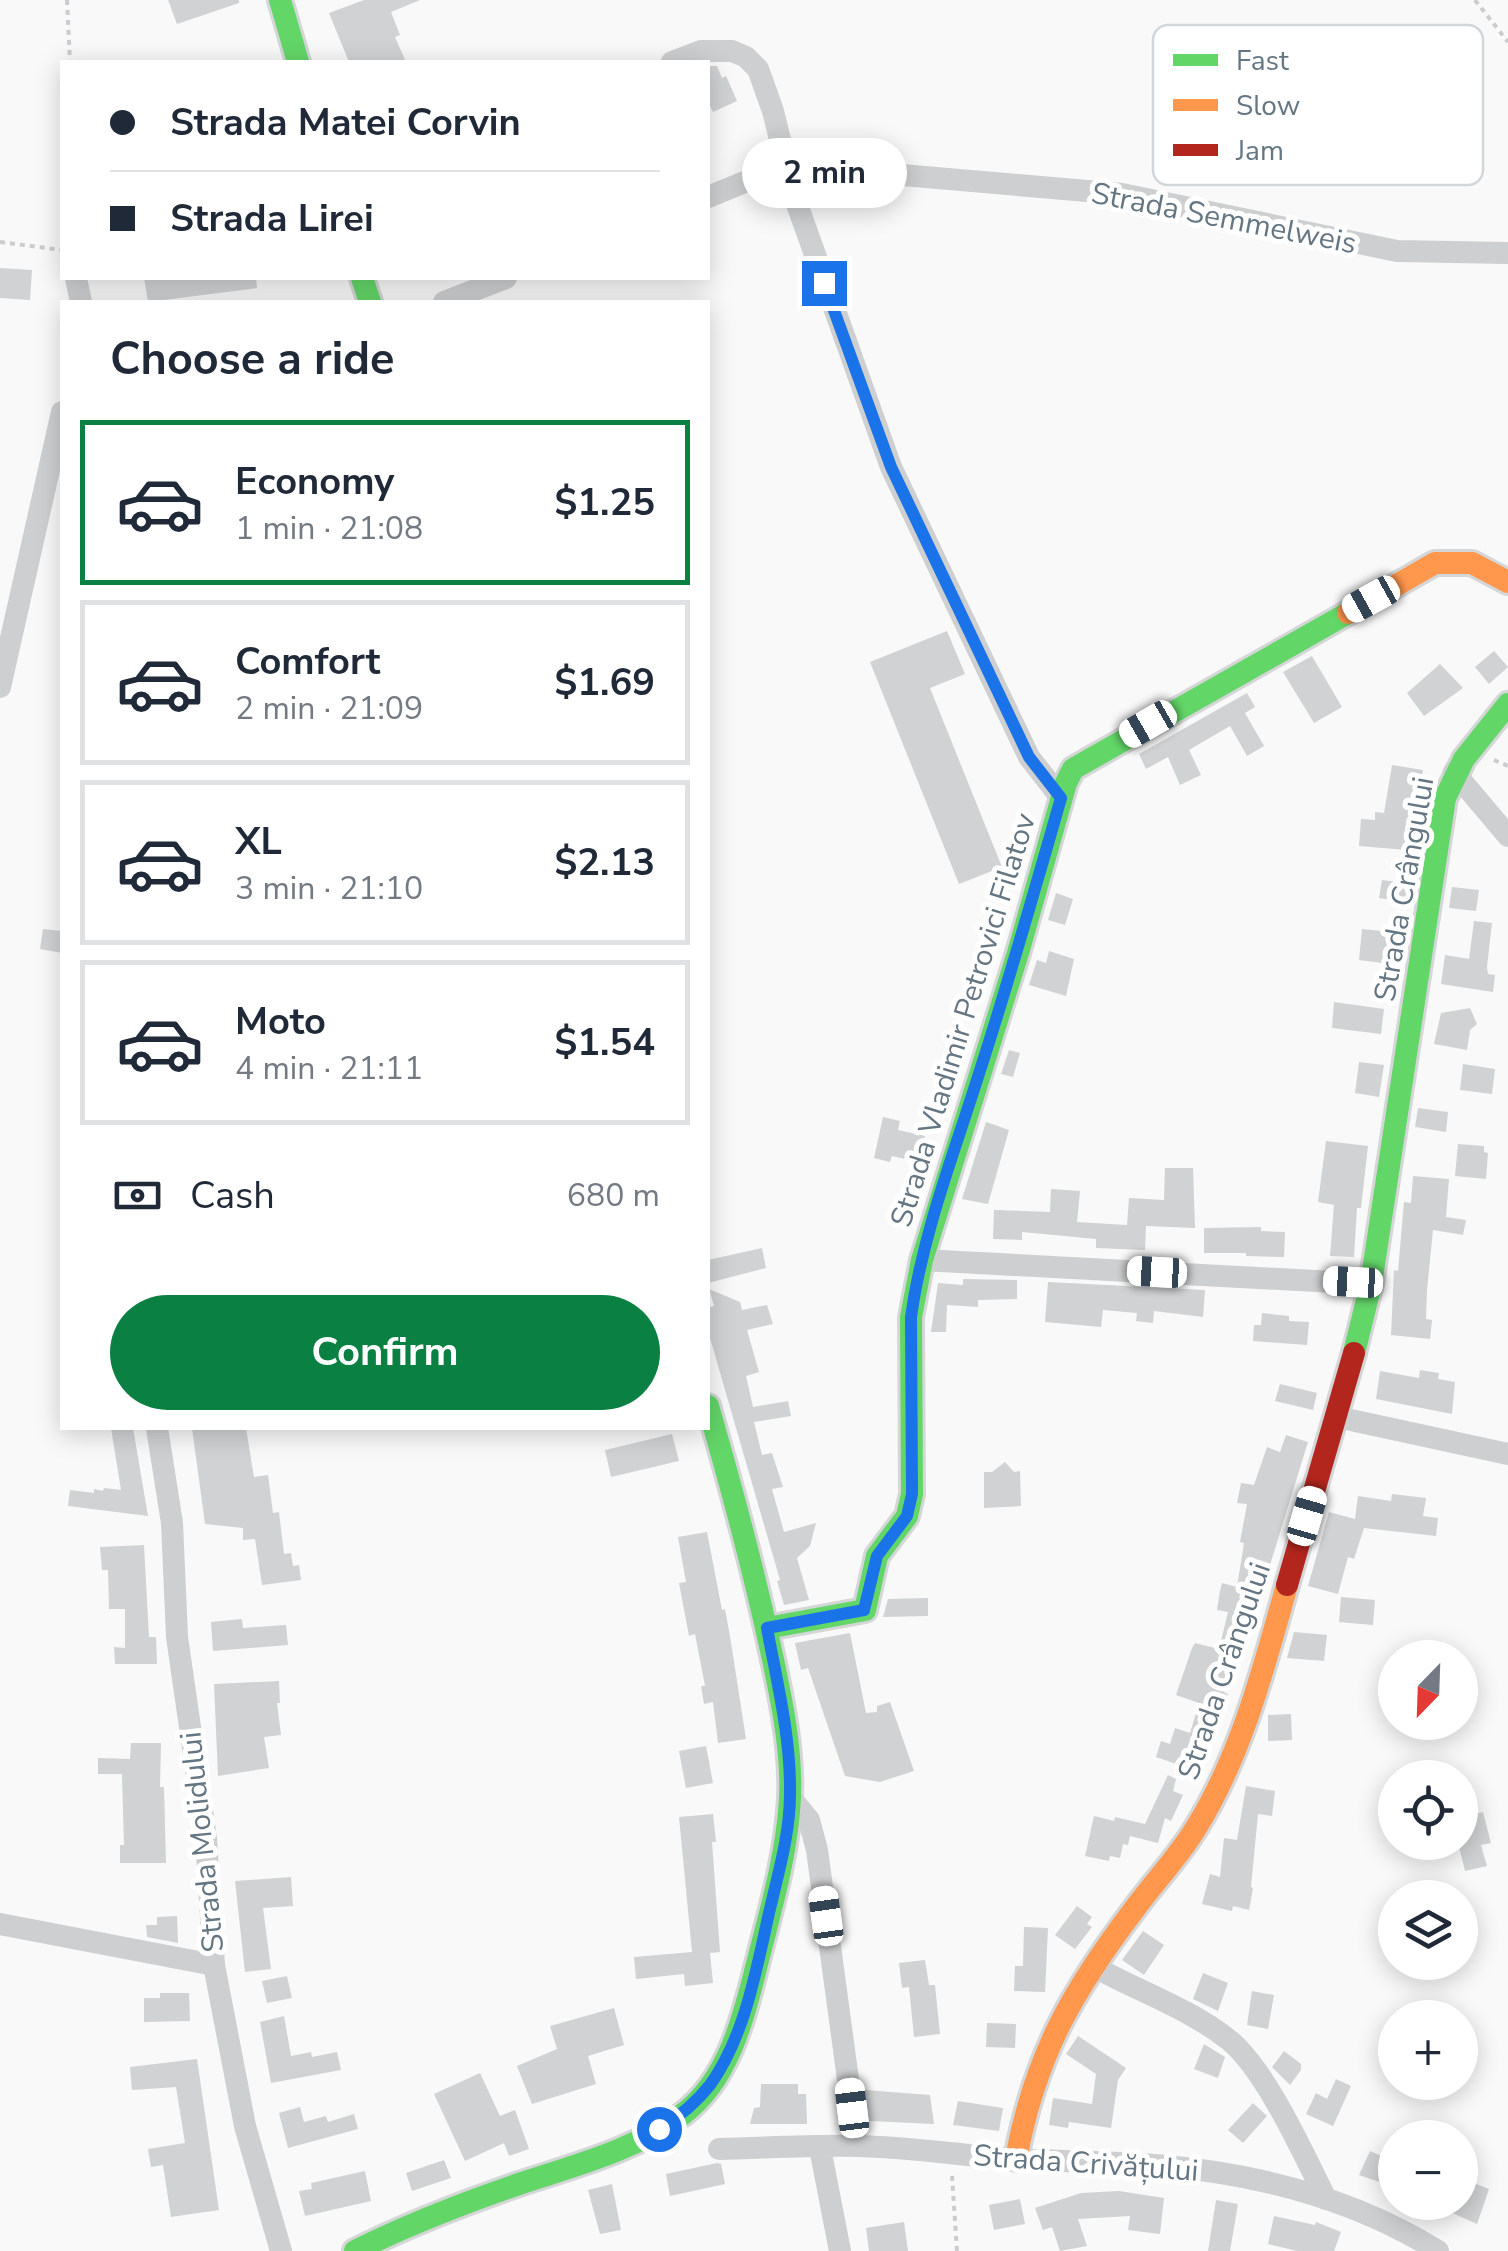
<!DOCTYPE html>
<meta charset="utf-8">
<style>
body{margin:0;font-family:"Nunito Sans",sans-serif;background:#f2f2f3;color:#1f2937;height:100vh;display:flex;flex-direction:column;font-size:38px;white-space:nowrap}
*{box-sizing:border-box;margin:0}
p{font-size:32px;color:#747a83}
.icon{flex:none;width:55px;height:55px;fill:none;stroke:currentColor;stroke-width:2;stroke-linecap:round;stroke-linejoin:round}
.map{position:relative;flex:1;overflow:hidden}
.sheet{position:absolute;left:60px;top:300px;width:650px;height:1130px;display:flex;flex-direction:column;background:#fff;border-radius:0px;box-shadow:0 5px 25px #0003}
.sheet>*{flex:none}
.guide{position:absolute;left:60px;top:60px;width:650px;height:220px;border-radius:0px;box-shadow:0 5px 25px #0003;display:grid;align-content:center;height:220px;padding:0 50px;background:#fff}
.needle{width:65px;rotate:203deg}
.controls{position:absolute;left:1378px;top:1640px;display:grid;gap:20px}
.controls a{display:grid;place-items:center;width:100px;height:100px;border-radius:50%;background:#fff;box-shadow:0 5px 25px #0003;font-size:50px}
.end{position:absolute;width:45px;height:45px;margin:-22px;border:12px solid #1a73e8;background:#fff;box-shadow:0 0 0 5px #fff}
.from{border-radius:50%}
.bubble{position:absolute;height:70px;border-radius:35px;background:#fff;box-shadow:0 5px 25px #0003;font-size:32px;font-weight:700;line-height:70px;text-align:center}
.car{position:absolute;width:30px;height:60px;margin:-30px -15px;border-radius:12px;box-shadow:0 0 8px 2px #0007;background:linear-gradient(#fff 24%,#345 0 40%,#fff 0 76%,#345 0 86%,#fff 0)}
.guide b{display:flex;align-items:center;gap:35px;height:95px;font-size:38px}
.guide b+b{border-top:2px solid #e0e1e3}
.guide i{width:25px;height:25px;background:#1f2937}
ul{padding:0;list-style:none}
li{display:flex;align-items:center;gap:30px;height:165px;margin:0 20px 15px;padding:0 30px;border:5px solid #e0e1e3;border-radius:0px}
li div{flex:1}
li b{display:block;font-size:38px}
li em{font-style:normal;font-weight:700}
li.current{border-color:#0b8043}
li>.icon{width:90px;height:90px;stroke-width:1.5}
h2{padding:0 50px;font-size:45px;line-height:120px}
.pay{display:flex;align-items:center;gap:25px;height:110px;padding:0 50px;font-size:38px}
.pay p{margin-inline-start:auto}
.action{display:flex;gap:20px;margin-top:auto;padding:20px 50px}
.action a{flex:1;height:115px;border-radius:60px;background:#0b8043;color:#fff;font-size:40px;font-weight:700;line-height:115px;text-align:center}
.map>svg:first-child{display:block}
</style>
<div class="map">
<svg width="1508" height="2251" viewBox="0 0 1508 2251">
<rect width="100%" height="100%" fill="#f9f9f9"/>
<!-- building -->
<path fill="#d0d2d3" d="M 168,0 L 239,0 L 239,3 L 177,24 Z
M 364,0 L 420,0 L 391,12 L 400,35 L 395,37 L 406,62 L 349,62 L 329,13 Z
M 708,66 L 717,66 L 722,78 L 726,76 L 737,101 L 713,112 L 708,102 Z
M 0,268 L 32,270 L 30,300 L 0,298 Z
M 144,278 L 256,278 L 257,288 L 148,302 Z
M 947,631 L 965,674 L 930,688 L 1002,867 L 959,884 L 870,662 Z
M 1494,651 L 1508,667 L 1489,684 L 1475,667 Z
M 1312,656 L 1342,707 L 1314,723 L 1283,672 Z
M 1440,664 L 1463,688 L 1424,716 L 1407,693 Z
M 1247,693 L 1255,707 L 1245,713 L 1264,746 L 1247,756 L 1230,726 L 1189,750 L 1201,775 L 1180,785 L 1168,757 L 1146,769 L 1139,754 Z
M 1392,765 L 1423,770 L 1418,803 L 1410,802 L 1406,850 L 1359,846 L 1361,819 L 1375,820 L 1375,812 L 1384,813 Z
M 1382,880 L 1409,883 L 1407,902 L 1379,898 Z
M 1452,887 L 1479,890 L 1476,911 L 1449,908 Z
M 1056,893 L 1073,899 L 1065,925 L 1048,920 Z
M 1474,921 L 1492,923 L 1487,967 L 1488,974 L 1495,975 L 1493,992 L 1441,984 L 1445,955 L 1469,959 Z
M 43,929 L 62,931 L 62,953 L 40,949 Z
M 1362,929 L 1402,933 L 1398,965 L 1359,960 Z
M 1049,951 L 1074,959 L 1066,996 L 1029,985 L 1037,960 L 1046,963 Z
M 1334,1002 L 1384,1009 L 1381,1034 L 1332,1028 Z
M 1470,1008 L 1477,1024 L 1470,1030 L 1467,1050 L 1434,1044 L 1441,1013 Z
M 1009,1050 L 1020,1053 L 1013,1077 L 1001,1074 Z
M 1359,1062 L 1384,1065 L 1379,1097 L 1355,1093 Z
M 1463,1064 L 1495,1069 L 1492,1094 L 1460,1090 Z
M 1418,1108 L 1448,1112 L 1446,1132 L 1415,1127 Z
M 883,1117 L 900,1121 L 898,1130 L 925,1136 L 919,1162 L 892,1156 L 890,1162 L 874,1158 Z
M 986,1122 L 1009,1130 L 988,1204 L 962,1199 Z
M 1326,1141 L 1368,1146 L 1361,1208 L 1357,1208 L 1354,1257 L 1330,1256 L 1334,1205 L 1318,1202 Z
M 1458,1144 L 1484,1146 L 1484,1152 L 1488,1153 L 1486,1179 L 1455,1176 Z
M 1165,1168 L 1193,1168 L 1195,1228 L 1146,1226 L 1145,1250 L 1096,1248 L 1096,1239 L 1022,1232 L 1022,1240 L 993,1239 L 994,1210 L 1050,1212 L 1051,1189 L 1080,1191 L 1077,1222 L 1127,1225 L 1129,1198 L 1164,1200 Z
M 1413,1176 L 1449,1179 L 1446,1217 L 1466,1220 L 1463,1235 L 1433,1230 L 1427,1290 L 1426,1319 L 1432,1320 L 1430,1339 L 1391,1335 L 1394,1270 L 1398,1271 L 1404,1202 L 1411,1203 Z
M 1261,1227 L 1261,1231 L 1285,1232 L 1284,1257 L 1246,1256 L 1246,1253 L 1204,1253 L 1204,1228 Z
M 762,1248 L 766,1268 L 708,1283 L 708,1260 Z
M 963,1279 L 1017,1280 L 1017,1299 L 978,1300 L 978,1307 L 947,1305 L 946,1332 L 931,1332 L 938,1283 L 963,1285 Z
M 1048,1282 L 1205,1290 L 1203,1317 L 1154,1311 L 1153,1323 L 1136,1321 L 1137,1313 L 1103,1310 L 1101,1327 L 1045,1322 Z
M 709,1289 L 740,1302 L 742,1310 L 767,1305 L 773,1324 L 747,1330 L 759,1372 L 746,1376 L 753,1407 L 788,1401 L 791,1416 L 754,1422 L 762,1455 L 772,1453 L 783,1487 L 772,1489 L 784,1532 L 816,1523 L 810,1546 L 797,1558 L 809,1600 L 784,1605 L 777,1581 L 780,1580 L 708,1331 L 708,1308 L 714,1306 Z
M 1262,1313 L 1289,1316 L 1289,1321 L 1309,1322 L 1307,1345 L 1253,1341 L 1254,1325 L 1261,1325 Z
M 1420,1370 L 1439,1373 L 1438,1379 L 1455,1382 L 1452,1414 L 1376,1399 L 1380,1371 L 1419,1378 Z
M 1280,1384 L 1317,1393 L 1313,1410 L 1275,1401 Z
M 111,1428 L 133,1428 L 148,1516 L 68,1506 L 70,1490 L 94,1493 L 94,1489 L 103,1491 L 104,1488 L 121,1490 Z
M 192,1428 L 246,1428 L 254,1477 L 268,1475 L 273,1513 L 279,1512 L 284,1554 L 291,1553 L 293,1566 L 299,1565 L 301,1580 L 262,1585 L 255,1539 L 243,1540 L 243,1528 L 205,1524 Z
M 672,1434 L 679,1461 L 611,1477 L 605,1450 Z
M 1286,1435 L 1308,1442 L 1249,1633 L 1241,1631 L 1224,1692 L 1228,1694 L 1223,1711 L 1217,1709 L 1205,1751 L 1188,1746 L 1182,1766 L 1156,1757 L 1161,1741 L 1170,1744 L 1175,1728 L 1190,1733 L 1199,1703 L 1176,1695 L 1192,1648 L 1195,1643 L 1219,1649 L 1228,1612 L 1217,1610 L 1220,1591 L 1222,1583 L 1237,1587 L 1244,1543 L 1240,1542 L 1247,1504 L 1237,1503 L 1241,1483 L 1254,1485 L 1267,1447 L 1280,1452 Z
M 1005,1462 L 1014,1472 L 1020,1471 L 1021,1506 L 984,1508 L 984,1472 L 992,1472 Z
M 1392,1494 L 1426,1498 L 1423,1516 L 1438,1518 L 1436,1536 L 1364,1528 L 1354,1559 L 1348,1557 L 1338,1594 L 1308,1586 L 1329,1512 L 1355,1519 L 1358,1496 L 1391,1501 Z
M 707,1532 L 722,1610 L 725,1609 L 730,1636 L 746,1739 L 718,1743 L 713,1702 L 704,1704 L 701,1686 L 705,1686 L 695,1634 L 689,1636 L 679,1583 L 686,1582 L 678,1537 Z
M 144,1545 L 149,1637 L 156,1637 L 157,1664 L 115,1664 L 114,1647 L 125,1648 L 125,1609 L 109,1609 L 108,1570 L 102,1570 L 100,1547 Z
M 1341,1597 L 1375,1600 L 1373,1625 L 1339,1622 Z
M 928,1598 L 928,1616 L 883,1617 L 888,1599 Z
M 242,1619 L 243,1628 L 286,1625 L 288,1645 L 213,1651 L 211,1622 Z
M 1294,1632 L 1327,1635 L 1324,1661 L 1287,1658 Z
M 850,1633 L 866,1713 L 877,1712 L 877,1706 L 890,1702 L 914,1771 L 880,1782 L 845,1776 L 808,1668 L 801,1670 L 795,1643 Z
M 279,1681 L 280,1703 L 277,1703 L 281,1735 L 264,1737 L 269,1768 L 218,1776 L 214,1684 Z
M 1291,1714 L 1292,1740 L 1268,1741 L 1268,1715 Z
M 131,1743 L 161,1743 L 160,1787 L 164,1787 L 166,1863 L 120,1863 L 120,1845 L 124,1845 L 122,1774 L 98,1774 L 98,1758 L 130,1759 Z
M 706,1746 L 713,1783 L 686,1788 L 679,1751 Z
M 1168,1775 L 1176,1779 L 1173,1791 L 1183,1795 L 1171,1821 L 1165,1818 L 1158,1843 L 1130,1836 L 1128,1845 L 1123,1844 L 1120,1858 L 1110,1856 L 1109,1861 L 1085,1856 L 1094,1816 L 1114,1821 L 1115,1817 L 1145,1824 Z
M 1246,1786 L 1275,1791 L 1272,1816 L 1258,1814 L 1251,1887 L 1253,1888 L 1249,1910 L 1233,1906 L 1232,1911 L 1202,1904 L 1210,1874 L 1220,1877 L 1224,1838 L 1237,1840 Z
M 1483,1812 L 1491,1843 L 1481,1845 L 1487,1866 L 1465,1871 L 1458,1842 L 1460,1818 Z
M 713,1814 L 716,1842 L 712,1842 L 720,1952 L 710,1953 L 713,1983 L 685,1986 L 684,1974 L 636,1979 L 634,1957 L 692,1952 L 679,1817 Z
M 291,1877 L 293,1906 L 263,1908 L 271,1969 L 245,1972 L 235,1881 Z
M 1077,1906 L 1092,1917 L 1087,1924 L 1092,1927 L 1075,1949 L 1055,1935 Z
M 177,1916 L 178,1943 L 147,1937 L 146,1925 L 157,1925 L 157,1917 Z
M 1024,1927 L 1048,1928 L 1045,1992 L 1014,1991 L 1015,1966 L 1023,1966 Z
M 1143,1931 L 1164,1945 L 1144,1975 L 1122,1960 Z
M 925,1960 L 929,1985 L 935,1985 L 940,2034 L 914,2037 L 909,1987 L 902,1988 L 899,1963 Z
M 1203,1973 L 1228,1983 L 1218,2011 L 1193,1999 Z
M 287,1976 L 292,1998 L 267,2003 L 262,1981 Z
M 1252,1991 L 1274,1995 L 1268,2029 L 1247,2025 Z
M 160,1993 L 189,1993 L 190,2021 L 144,2022 L 144,1998 L 160,1998 Z
M 614,2008 L 624,2045 L 588,2056 L 596,2084 L 532,2104 L 517,2066 L 557,2049 L 550,2026 Z
M 284,2016 L 291,2056 L 311,2052 L 312,2057 L 337,2052 L 341,2070 L 271,2083 L 260,2022 Z
M 987,2023 L 1016,2024 L 1015,2048 L 986,2047 Z
M 1078,2036 L 1126,2068 L 1118,2080 L 1111,2128 L 1069,2122 L 1068,2128 L 1049,2125 L 1053,2098 L 1092,2104 L 1096,2074 L 1066,2054 Z
M 1204,2044 L 1225,2057 L 1218,2078 L 1194,2069 Z
M 1284,2051 L 1301,2064 L 1301,2070 L 1290,2085 L 1272,2067 Z
M 197,2059 L 219,2210 L 171,2217 L 163,2165 L 151,2167 L 148,2149 L 185,2143 L 176,2087 L 132,2090 L 130,2067 Z
M 480,2073 L 500,2116 L 515,2110 L 529,2149 L 509,2156 L 504,2143 L 465,2161 L 434,2094 Z
M 1336,2079 L 1351,2086 L 1333,2126 L 1306,2114 L 1316,2093 L 1327,2099 Z
M 761,2084 L 798,2084 L 798,2094 L 806,2094 L 807,2124 L 750,2124 L 754,2108 L 760,2107 Z
M 865,2090 L 930,2095 L 934,2124 L 869,2121 Z
M 958,2101 L 1003,2108 L 999,2131 L 953,2125 Z
M 1253,2103 L 1267,2116 L 1243,2143 L 1228,2130 Z
M 300,2107 L 304,2122 L 326,2116 L 328,2122 L 354,2114 L 358,2129 L 288,2148 L 279,2113 Z
M 1370,2151 L 1395,2162 L 1395,2176 L 1391,2186 L 1359,2175 Z
M 444,2160 L 451,2178 L 412,2191 L 406,2173 Z
M 717,2163 L 721,2164 L 725,2184 L 670,2196 L 666,2174 Z
M 365,2171 L 371,2201 L 305,2216 L 299,2191 L 312,2189 L 311,2183 Z
M 1471,2182 L 1489,2189 L 1477,2224 L 1428,2202 L 1464,2202 Z
M 612,2184 L 621,2230 L 600,2234 L 588,2190 Z
M 1119,2191 L 1164,2198 L 1160,2234 L 1128,2230 L 1130,2216 L 1078,2219 L 1087,2246 L 1060,2251 L 1052,2227 L 1043,2230 L 1035,2208 L 1081,2193 Z
M 1020,2199 L 1025,2224 L 994,2230 L 989,2205 Z
M 1216,2200 L 1238,2204 L 1230,2251 L 1208,2251 Z
M 1274,2216 L 1315,2225 L 1316,2222 L 1341,2232 L 1334,2251 L 1297,2251 L 1268,2244 Z
M 904,2222 L 908,2251 L 869,2251 L 866,2228 Z"/>
<g fill="none" stroke-linecap="round" stroke-linejoin="round">
<!-- fast casing -->
<g stroke="#d5d6d7" stroke-width="28">
<path id="fast" d="M 280,0 L 298,62
M 362,278 L 370,302
M 1354,1353 L 1371,1284 L 1445,798 L 1464,759 L 1508,704
M 767,1628 L 865,1610 L 877,1556 L 907,1516 L 912,1494 L 911,1317 L 922,1260 L 1018,953 L 1066,783 L 1073,769 L 1348,613
M 355,2251 C 407,2225 461,2204 516,2185 C 572,2166 635,2151 683,2114 C 728,2080 743,2020 756,1968 C 770,1912 787,1856 790,1798 C 792,1750 782,1702 772,1655 C 754,1571 732,1489 708,1406"/>
</g>
<!-- slow casing -->
<g stroke="#d5d6d7" stroke-width="28">
<path id="slow" d="M 1348,613 L 1435,563 L 1472,563 L 1508,582
M 1016,2159 C 1035,2055 1073,1990 1136,1907 C 1156,1880 1179,1856 1196,1828 C 1242,1754 1264,1667 1287,1585"/>
</g>
<!-- jam casing -->
<g stroke="#d5d6d7" stroke-width="28">
<path id="jam" d="M 1287,1585 L 1354,1353"/>
</g>
<!-- path -->
<path stroke="#cbcccd" stroke-width="4" stroke-dasharray="5 5" stroke-linecap="butt" d="M 67,0 L 70,62
M 1475,0 L 1508,42
M 0,242 L 62,250
M 1494,760 L 1508,766
M 952,2176 L 957,2251"/>
<!-- street -->
<path stroke="#cecfd0" stroke-width="22" d="M 672,62 L 701,51 L 732,51 L 746,57 L 758,69 L 773,111 L 793,193 L 891,467 L 1029,757 L 1061,798
M 708,197 L 786,165 L 1122,194 L 1397,251 L 1508,253
M 76,278 L 81,302
M 444,302 L 506,278
M 0,687 L 62,412
M 1454,772 L 1508,836
M 922,1260 L 1371,1284
M 1337,1417 L 1508,1454
M 157,1428 L 172,1523 L 177,1637 L 206,1838 L 214,1965 L 245,2126 L 281,2251
M 790,1797 L 809,1820 L 817,1850 L 857,2146
M 0,1924 L 214,1965
M 1093,1966 C 1137,1991 1189,2008 1229,2040 C 1266,2070 1304,2155 1326,2199
M 820,2148 L 840,2251
M 719,2149 C 765,2148 811,2145 857,2146 C 911,2147 964,2156 1017,2159 C 1063,2162 1109,2161 1155,2165 C 1254,2173 1353,2198 1438,2251"/>
<!-- fast -->
<use href="#fast" stroke="#63d668" stroke-width="22"/>
<!-- slow -->
<use href="#slow" stroke="#ff974d" stroke-width="22"/>
<!-- jam -->
<use href="#jam" stroke="#b3261e" stroke-width="22"/>
</g>
<g fill="none" stroke-linecap="round" stroke-linejoin="round">
<!-- route -->
<path stroke="#1a73e8" stroke-width="12" d="M 659,2129 C 679,2117 695,2104 710,2085 C 745,2036 756,1971 769,1913 C 778,1874 790,1834 790,1794 C 791,1738 777,1682 767,1628 L 864,1610 L 877,1556 L 907,1516 L 912,1494 L 911,1317 C 922,1237 952,1159 976,1083 C 1007,988 1034,893 1061,798 L 1029,757 L 891,467 L 824,283"/>
</g>
<g text-anchor="middle" stroke-width="10" stroke-linejoin="round" paint-order="stroke">
<!-- street labels -->
<g font-size="30" fill="#657683" stroke="#fff">
<text transform="translate(1224 218) rotate(11)" y="10">Strada Semmelweis</text>
<text transform="translate(1404 889) rotate(-80)" y="10">Strada Crângului</text>
<text transform="translate(963 1020) rotate(-73)" y="10">Strada Vladimir Petrovici Filatov</text>
<text transform="translate(1224 1671) rotate(-71)" y="10">Strada Crângului</text>
<text transform="translate(202 1842) rotate(-96)" y="10">Strada Molidului</text>
<text transform="translate(1086 2163) rotate(4)" y="10">Strada Crivățului</text>
</g>
</g>
<!-- legend -->
<rect x="1153" y="25" width="330" height="160" rx="15" fill="#fff" stroke="#d1d6da" stroke-width="2.5"/>
<rect x="1173" y="54" width="45" height="12" fill="#63d668"/>
<rect x="1173" y="99" width="45" height="12" fill="#ff974d"/>
<rect x="1173" y="144" width="45" height="12" fill="#b3261e"/>
<g font-size="28" fill="#657683">
<text x="1236" y="70">Fast</text>
<text x="1236" y="115">Slow</text>
<text x="1236" y="160">Jam</text>
</g>
</svg>
<div class="controls">
<a><svg class="needle" viewBox="-14 -14 28 28"><path d="M0-13l5 13h-10z" fill="#e53935"/><path d="M0 13l5-13h-10z" fill="#747a83"/></svg></a>
<a><svg class="icon" aria-label="locate" viewBox="0 0 24 24"><circle cx="12" cy="12" r="6"/><path d="M12 2v4M12 18v4M2 12h4M18 12h4"/></svg></a>
<a><svg class="icon" aria-label="layers" viewBox="0 0 24 24"><path d="M12 4l9 5-9 5-9-5zM3 14l9 5 9-5"/></svg></a>
<a>+</a>
<a>−</a>
</div>
<i class="end from" style="left:659px;top:2129px"></i>
<i class="end" style="left:824px;top:283px"></i>
<div class="bubble" style="left:742px;top:138px;width:165px">2 min</div>
<i class="car" style="left:1371px;top:599px;rotate:241deg"></i>
<i class="car" style="left:1148px;top:724px;rotate:240deg"></i>
<i class="car" style="left:1157px;top:1272px;rotate:273deg"></i>
<i class="car" style="left:1353px;top:1282px;rotate:273deg"></i>
<i class="car" style="left:1307px;top:1516px;rotate:16deg"></i>
<i class="car" style="left:826px;top:1916px;rotate:352deg"></i>
<i class="car" style="left:852px;top:2108px;rotate:353deg"></i>
<div class="guide">
<b><i class="from"></i>Strada Matei Corvin</b>
<b><i></i>Strada Lirei</b>
</div>
<section class="sheet">
<h2>Choose a ride</h2>
<ul>
<li class="current"><svg class="icon" aria-label="car" viewBox="0 0 24 24"><path d="M5 17H2v-5l4-1 3-4h7l3 4 3 1v5h-3M9 17h6M6 11h13"/><circle cx="7" cy="17" r="2"/><circle cx="17" cy="17" r="2"/></svg><div><b>Economy</b><p>1 min · 21:08</p></div><em>$1.25</em></li>
<li><svg class="icon" aria-label="car" viewBox="0 0 24 24"><path d="M5 17H2v-5l4-1 3-4h7l3 4 3 1v5h-3M9 17h6M6 11h13"/><circle cx="7" cy="17" r="2"/><circle cx="17" cy="17" r="2"/></svg><div><b>Comfort</b><p>2 min · 21:09</p></div><em>$1.69</em></li>
<li><svg class="icon" aria-label="car" viewBox="0 0 24 24"><path d="M5 17H2v-5l4-1 3-4h7l3 4 3 1v5h-3M9 17h6M6 11h13"/><circle cx="7" cy="17" r="2"/><circle cx="17" cy="17" r="2"/></svg><div><b>XL</b><p>3 min · 21:10</p></div><em>$2.13</em></li>
<li><svg class="icon" aria-label="car" viewBox="0 0 24 24"><path d="M5 17H2v-5l4-1 3-4h7l3 4 3 1v5h-3M9 17h6M6 11h13"/><circle cx="7" cy="17" r="2"/><circle cx="17" cy="17" r="2"/></svg><div><b>Moto</b><p>4 min · 21:11</p></div><em>$1.54</em></li>
</ul>
<div class="pay"><svg class="icon" aria-label="cash" viewBox="0 0 24 24"><path d="M3 7h18v10H3z"/><circle cx="12" cy="12" r="2"/></svg>Cash<p>680 m</p></div>
<div class="action"><a>Confirm</a></div>
</section>
</div>
